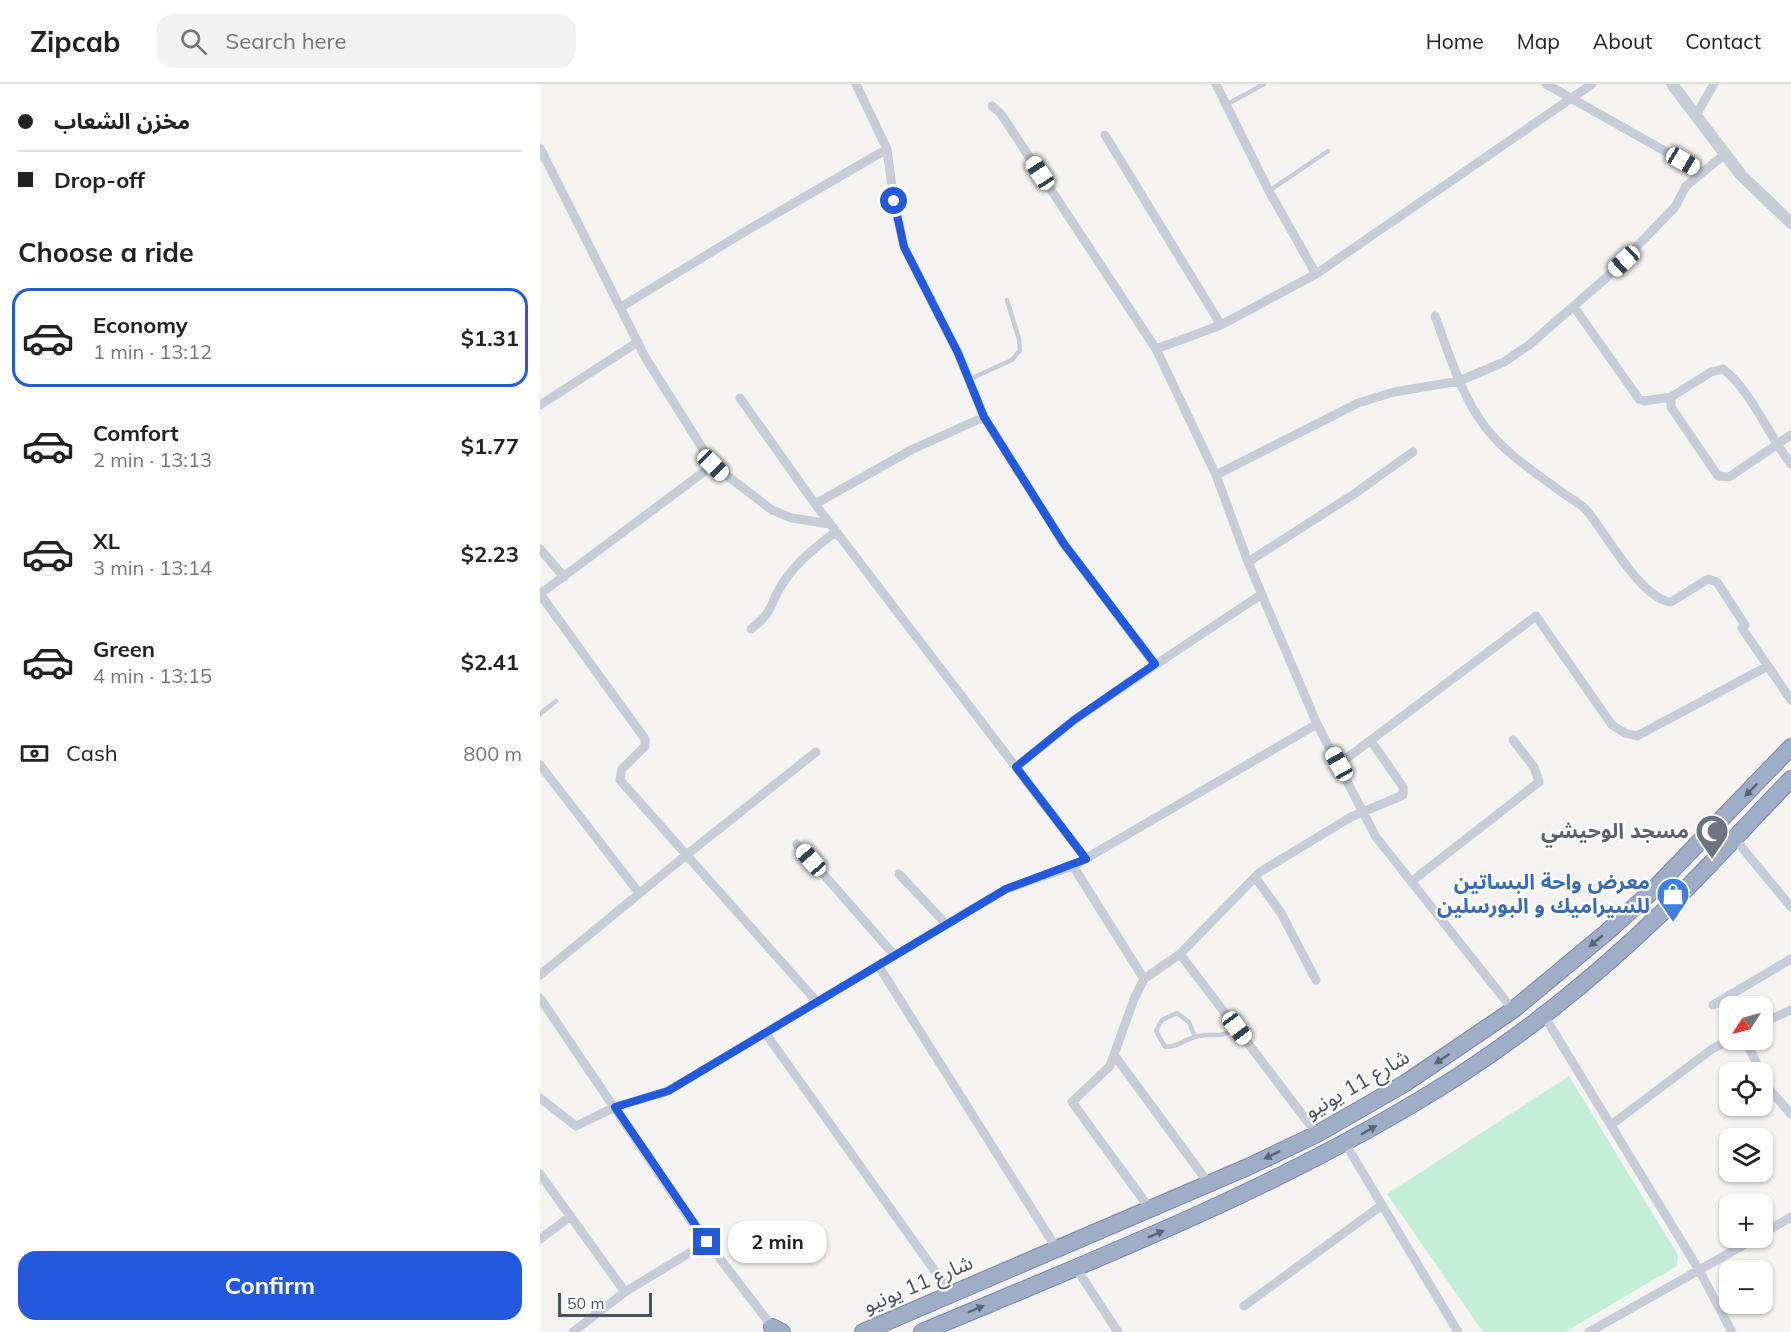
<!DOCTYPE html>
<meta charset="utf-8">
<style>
body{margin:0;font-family:Mulish,"Noto Sans Arabic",sans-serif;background:#f2f2f2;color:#222;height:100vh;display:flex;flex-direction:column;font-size:22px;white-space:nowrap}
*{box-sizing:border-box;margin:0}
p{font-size:20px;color:#767676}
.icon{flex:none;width:33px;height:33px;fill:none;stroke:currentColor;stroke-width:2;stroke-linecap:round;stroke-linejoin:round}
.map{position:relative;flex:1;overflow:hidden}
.panel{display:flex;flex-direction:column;background:#fff;width:540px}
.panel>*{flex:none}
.hud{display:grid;align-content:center;height:132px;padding:0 18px;background:#fff}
.needle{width:39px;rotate:234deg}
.buttons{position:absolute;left:1179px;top:912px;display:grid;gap:12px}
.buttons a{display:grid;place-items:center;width:54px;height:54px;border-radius:12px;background:#fff;box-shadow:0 2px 4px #0004;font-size:30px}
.scale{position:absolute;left:18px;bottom:15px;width:94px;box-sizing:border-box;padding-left:6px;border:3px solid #4a525f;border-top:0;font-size:16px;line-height:21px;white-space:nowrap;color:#4a525f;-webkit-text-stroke:4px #fff;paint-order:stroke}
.end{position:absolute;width:27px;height:27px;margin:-14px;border:8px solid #235add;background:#fff;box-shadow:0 0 0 3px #fff}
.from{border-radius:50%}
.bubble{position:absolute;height:42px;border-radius:18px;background:#fff;box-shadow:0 2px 4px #0004;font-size:20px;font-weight:700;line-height:42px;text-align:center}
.car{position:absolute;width:18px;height:36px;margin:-18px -9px;border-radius:8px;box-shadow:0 0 4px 2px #0007;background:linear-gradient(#fff 24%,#345 0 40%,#fff 0 76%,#345 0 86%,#fff 0)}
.hud b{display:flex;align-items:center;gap:21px;height:57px;font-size:22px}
.hud b+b{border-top:2px solid #e0e0e0}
.hud i{width:15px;height:15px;background:#222}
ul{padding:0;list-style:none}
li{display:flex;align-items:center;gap:18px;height:99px;margin:0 12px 9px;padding:0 6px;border:3px solid transparent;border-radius:18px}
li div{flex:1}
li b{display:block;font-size:22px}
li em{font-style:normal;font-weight:700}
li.on{border-color:#235add}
li>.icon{width:54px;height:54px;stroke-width:1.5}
h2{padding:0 18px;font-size:27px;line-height:72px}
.pay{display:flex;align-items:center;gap:15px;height:66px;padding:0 18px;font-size:22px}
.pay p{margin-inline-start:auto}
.button{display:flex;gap:12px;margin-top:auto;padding:12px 18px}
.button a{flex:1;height:69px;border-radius:18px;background:#235add;color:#fff;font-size:24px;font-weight:700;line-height:69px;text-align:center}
header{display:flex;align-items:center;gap:36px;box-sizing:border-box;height:84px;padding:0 30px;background:#fff;border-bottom:2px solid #e0e0e0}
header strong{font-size:28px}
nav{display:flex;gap:33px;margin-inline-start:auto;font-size:21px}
.search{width:420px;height:54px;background:#f2f2f2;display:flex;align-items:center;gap:15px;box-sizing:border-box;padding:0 21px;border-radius:18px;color:#767676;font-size:22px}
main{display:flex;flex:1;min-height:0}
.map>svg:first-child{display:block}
</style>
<header>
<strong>Zipcab</strong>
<div class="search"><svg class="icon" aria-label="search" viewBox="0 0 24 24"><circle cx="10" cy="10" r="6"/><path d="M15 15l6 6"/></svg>Search here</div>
<nav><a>Home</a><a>Map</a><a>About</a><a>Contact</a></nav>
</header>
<main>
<section class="panel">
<div class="hud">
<b><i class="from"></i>مخزن الشعاب</b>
<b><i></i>Drop-off</b>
</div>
<h2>Choose a ride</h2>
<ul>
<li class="on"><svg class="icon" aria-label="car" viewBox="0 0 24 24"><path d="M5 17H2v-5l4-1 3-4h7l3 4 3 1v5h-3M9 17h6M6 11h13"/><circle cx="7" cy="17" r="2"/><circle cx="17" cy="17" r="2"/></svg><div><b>Economy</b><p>1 min · 13:12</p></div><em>$1.31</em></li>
<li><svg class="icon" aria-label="car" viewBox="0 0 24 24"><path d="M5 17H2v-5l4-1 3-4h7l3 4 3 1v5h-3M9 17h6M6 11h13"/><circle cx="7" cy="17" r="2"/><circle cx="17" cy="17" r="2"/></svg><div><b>Comfort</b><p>2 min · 13:13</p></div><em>$1.77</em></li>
<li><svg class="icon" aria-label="car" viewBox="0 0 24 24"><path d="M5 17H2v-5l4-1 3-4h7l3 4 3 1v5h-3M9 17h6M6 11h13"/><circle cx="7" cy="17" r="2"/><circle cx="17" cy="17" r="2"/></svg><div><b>XL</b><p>3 min · 13:14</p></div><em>$2.23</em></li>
<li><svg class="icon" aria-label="car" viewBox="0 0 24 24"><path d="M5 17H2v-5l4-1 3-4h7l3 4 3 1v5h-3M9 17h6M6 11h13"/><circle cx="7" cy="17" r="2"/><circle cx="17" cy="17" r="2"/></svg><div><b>Green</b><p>4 min · 13:15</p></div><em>$2.41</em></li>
</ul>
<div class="pay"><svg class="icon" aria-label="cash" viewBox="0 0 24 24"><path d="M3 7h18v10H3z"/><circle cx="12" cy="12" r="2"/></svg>Cash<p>800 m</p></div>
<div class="button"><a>Confirm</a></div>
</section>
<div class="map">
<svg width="1251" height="1248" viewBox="0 0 1251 1248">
<rect width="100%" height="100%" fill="#f4f3f2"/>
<!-- green -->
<path fill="#c4eeda" d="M 1029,992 L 1138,1171 L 1137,1182 L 1025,1248 L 943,1248 L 847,1110 Z"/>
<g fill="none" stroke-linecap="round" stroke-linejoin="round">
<!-- trunk casing -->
<g stroke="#7888aa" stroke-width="18">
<path id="trunk" d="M 232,1243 L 242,1248
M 323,1248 L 710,1082 L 777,1050 L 864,1000 L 973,926 L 1067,848 L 1112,807 L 1251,663
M 382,1248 C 566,1171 752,1099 920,991 C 994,943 1065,884 1128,823 C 1170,782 1210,737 1251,695"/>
</g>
<!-- service -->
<path stroke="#c7ccd6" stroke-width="4.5" d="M 686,21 L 724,0
M 729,107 L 788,67
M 430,295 L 472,276 L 480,266 L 479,255 L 467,216
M 0,630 L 16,617
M 655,953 L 649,938 L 637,929 L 622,936 L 616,947 L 625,963 C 639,963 645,955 658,952 C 676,949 677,955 696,945"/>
<!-- minor -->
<path stroke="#c7ccd6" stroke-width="9" d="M 316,0 L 347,65 L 354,117 L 364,163 L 418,269 L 444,333 L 524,460 L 615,581 L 534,636 L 476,683
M 676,0 L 729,107 L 776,190
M 1006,0 L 1162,88
M 452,22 L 461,30 L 616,265 L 676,391 L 708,478 L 777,640 L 836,753 L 973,926
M 1156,31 L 1174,0
M 565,51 L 681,241
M 0,64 L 105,273 L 173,381 L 232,426 L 252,434 L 290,440
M 81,223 L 206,147 L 347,65
M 1034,223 L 1099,315 L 1104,317 L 1131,313
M 895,232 C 909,269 921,312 946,344 C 967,371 996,389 1023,409 C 1032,416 1041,419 1048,428 C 1066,450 1102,516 1131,518 L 1168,495 L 1177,498 L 1205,541 L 1202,544 L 1251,616
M 616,265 L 681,241 L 776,190 L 1052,0
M 200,314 L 275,420 L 546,775
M 0,321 L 98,258
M 1251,351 L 1189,393 L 1178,392 L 1131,323 L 1131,313 L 1171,288 L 1183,285 C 1211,306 1228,351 1251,380
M 173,381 L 0,510 L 105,655 L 105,662 L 82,685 L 80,696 L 278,919
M 676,391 L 818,319 L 854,308 L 919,297 L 964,278 L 989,261 L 1067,193 L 1135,123 L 1146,102 L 1185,70
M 275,420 L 373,365 L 444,333
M 0,465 L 24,493
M 708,478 L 814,410 L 873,368
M 211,545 C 236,526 229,518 245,496 C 259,476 276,462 296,448
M 615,581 L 722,510
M 799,680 L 996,532 L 1072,641 L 1085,649 L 1097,652 L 1226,583
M 0,681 L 99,809
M 1194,754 L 1251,823
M 257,760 L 355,872
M 533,782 L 604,895
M 359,790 L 406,840
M 715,793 L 741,829 L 776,896
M 872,797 L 999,698 L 994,683 L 973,656
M 640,870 L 777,1050
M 338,881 L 517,1165
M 0,891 L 145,772 L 276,668
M 0,914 L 151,1137 L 234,1245
M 1173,921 L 1251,875
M 1003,930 L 1159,1186 L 1192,1248
M 1222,939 L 1251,926
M 226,950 L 412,1211
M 1205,956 L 1221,988
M 575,972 L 669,1100
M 1222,991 L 1229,1005 L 1251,1030
M 0,1014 L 36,1042 L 75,1023 L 128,1007 L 466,805 L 533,782 L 777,640
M 1071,1041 L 1172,965 L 1190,956
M 805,1059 L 918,1248
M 0,1090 L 85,1208 L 33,1248
M 610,1125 L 532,1018 L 570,982 L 594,915 L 604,895 L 640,870 L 720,788 L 811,733 L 863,711 L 863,703 L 831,657
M 1222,1150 L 1251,1133
M 0,1155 L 31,1132
M 536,1184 L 578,1248
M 85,1208 L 167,1158
M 704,1222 L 842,1121
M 1049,1248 L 1216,1154"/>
<!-- tertiary -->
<path stroke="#c7ccd6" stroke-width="12" d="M 1132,0 L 1201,91 L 1251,139"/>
<!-- trunk -->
<use href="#trunk" stroke="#a0adc6" stroke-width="16"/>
</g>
<!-- one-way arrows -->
<defs><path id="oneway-solid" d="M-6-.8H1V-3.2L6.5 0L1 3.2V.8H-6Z" transform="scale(1.5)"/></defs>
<g fill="#5b6474">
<use href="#oneway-solid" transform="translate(1211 706) rotate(134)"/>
<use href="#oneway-solid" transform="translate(1056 857) rotate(140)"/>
<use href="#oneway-solid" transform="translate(902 975) rotate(146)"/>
<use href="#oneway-solid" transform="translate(829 1046) rotate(-30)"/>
<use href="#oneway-solid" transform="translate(732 1071) rotate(154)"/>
<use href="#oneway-solid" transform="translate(616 1150) rotate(-24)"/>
<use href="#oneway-solid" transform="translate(436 1225) rotate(-23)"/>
</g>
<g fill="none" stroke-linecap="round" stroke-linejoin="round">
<!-- route -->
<path stroke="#235add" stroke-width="8" d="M 167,1158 L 75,1023 L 128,1007 L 466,805 L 546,775 L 476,683 L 534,636 L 615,580 L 524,460 L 444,333 L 418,269 L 364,163 L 354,117"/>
</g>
<!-- icons -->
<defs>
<g id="mosque-pin" transform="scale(1.725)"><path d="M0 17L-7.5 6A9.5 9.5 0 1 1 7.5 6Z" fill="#6b7280" stroke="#fff"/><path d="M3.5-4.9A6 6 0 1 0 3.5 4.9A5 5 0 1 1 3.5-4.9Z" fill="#fff"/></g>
<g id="shop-pin" transform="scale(1.725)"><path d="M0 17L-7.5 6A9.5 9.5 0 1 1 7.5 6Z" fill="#3f7fe0" stroke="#fff"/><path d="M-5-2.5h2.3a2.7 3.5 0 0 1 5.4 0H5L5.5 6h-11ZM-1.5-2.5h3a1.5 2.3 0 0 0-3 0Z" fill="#fff"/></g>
</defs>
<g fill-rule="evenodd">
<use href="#mosque-pin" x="1172" y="747"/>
<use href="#shop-pin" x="1133" y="810"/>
</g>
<g text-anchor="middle" stroke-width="4.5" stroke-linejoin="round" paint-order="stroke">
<!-- worship labels -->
<g font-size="21" font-weight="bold" fill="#5b616d" stroke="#fff" text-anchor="end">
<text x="1149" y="754">مسجد الوحيشي</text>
</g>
<!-- shop labels -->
<g font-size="21" font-weight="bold" fill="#366cbe" stroke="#fff" text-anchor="end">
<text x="1110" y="805">معرض واحة البساتين<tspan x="1110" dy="24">للسيراميك و البورسلين</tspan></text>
</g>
<!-- street labels -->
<g font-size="21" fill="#4a525f" stroke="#fff">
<text transform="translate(817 1000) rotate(-30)" y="7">شارع 11 يونيو</text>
<text transform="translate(378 1200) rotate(-23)" y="7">شارع 11 يونيو</text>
</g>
</g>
</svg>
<div class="buttons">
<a><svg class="needle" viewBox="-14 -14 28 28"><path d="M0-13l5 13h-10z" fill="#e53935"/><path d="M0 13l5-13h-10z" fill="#767676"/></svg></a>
<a><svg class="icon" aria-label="locate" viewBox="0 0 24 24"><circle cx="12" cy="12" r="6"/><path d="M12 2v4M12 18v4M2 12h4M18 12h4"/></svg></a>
<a><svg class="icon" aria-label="layers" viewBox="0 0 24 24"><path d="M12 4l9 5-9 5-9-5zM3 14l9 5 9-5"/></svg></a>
<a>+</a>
<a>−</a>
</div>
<div class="scale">50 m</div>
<i class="end from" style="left:354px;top:117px"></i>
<i class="end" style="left:167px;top:1158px"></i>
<div class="bubble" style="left:188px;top:1137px;width:99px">2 min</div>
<i class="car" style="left:1143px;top:77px;rotate:120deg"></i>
<i class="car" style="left:500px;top:89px;rotate:327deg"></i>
<i class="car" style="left:1084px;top:177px;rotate:227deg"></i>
<i class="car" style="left:173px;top:381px;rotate:135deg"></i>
<i class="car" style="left:799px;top:680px;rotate:331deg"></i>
<i class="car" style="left:271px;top:776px;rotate:319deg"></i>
<i class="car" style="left:697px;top:944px;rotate:143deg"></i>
</div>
</main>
